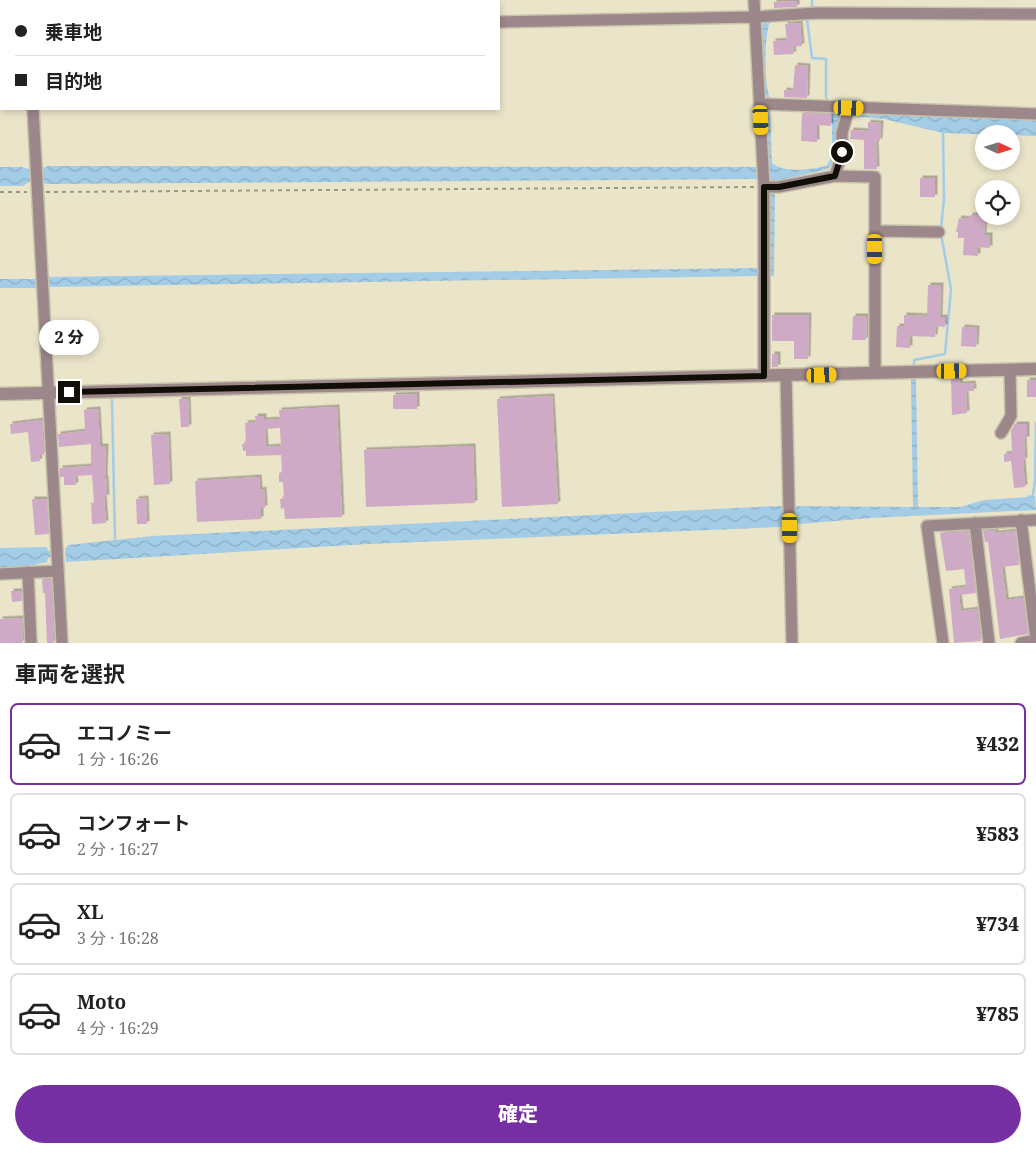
<!DOCTYPE html>
<html lang="ja">
<meta charset="utf-8">
<style>
body{margin:0;font-family:"Noto Serif","Noto Sans JP",serif;background:#f6f6f6;color:#222;height:100vh;display:flex;flex-direction:column;font-size:19px;white-space:nowrap}
*{box-sizing:border-box;margin:0}
p{font-size:16px;color:#767676}
.icon{flex:none;width:28px;height:28px;fill:none;stroke:currentColor;stroke-width:2;stroke-linecap:round;stroke-linejoin:round}
.map{position:relative;height:643px;overflow:hidden}
.sheet{display:flex;flex-direction:column;background:#fff;flex:1}
.sheet>*{flex:none}
.banner{position:absolute;left:0px;top:0px;width:500px;height:110px;box-shadow:0 2px 8px #0003;display:grid;align-content:center;height:110px;padding:0 15px;background:#fff}
.needle{width:32px;rotate:94deg}
.controls{position:absolute;left:975px;top:125px;display:grid;gap:10px}
.controls a{display:grid;place-items:center;width:45px;height:45px;border-radius:50%;background:#fff;box-shadow:0 2px 8px #0003;font-size:25px}
.end{position:absolute;width:22px;height:22px;margin:-11px;border:6px solid #100e06;background:#fff;box-shadow:0 0 0 2px #fff}
.from{border-radius:50%}
.bubble{position:absolute;height:35px;border-radius:18px;background:#fff;box-shadow:0 2px 8px #0003;font-size:16px;font-weight:800;line-height:35px;text-align:center}
.car{position:absolute;width:15px;height:30px;margin:-15px -8px;border-radius:6px;box-shadow:0 0 4px 1px #0007;background:linear-gradient(#f5c518 24%,#345 0 40%,#f5c518 0 76%,#345 0 86%,#f5c518 0)}
.banner b{display:flex;align-items:center;gap:18px;height:48px;font-size:19px}
.banner b+b{border-top:1px solid #e0e0e0}
.banner i{width:12px;height:12px;background:#222}
ul{padding:0;list-style:none}
li{display:flex;align-items:center;gap:15px;height:82px;margin:0 10px 8px;padding:0 5px;border:2px solid #e0e0e0;border-radius:8px}
li div{flex:1}
li b{display:block;font-size:19px}
li em{font-style:normal;font-weight:800}
li.selected{border-color:#752fa2}
li>.icon{width:45px;height:45px;stroke-width:1.5}
h2{padding:0 15px;font-size:22px;line-height:60px}
.button{display:flex;gap:10px;margin-top:auto;padding:10px 15px}
.button a{flex:1;height:58px;border-radius:30px;background:#752fa2;color:#fff;font-size:20px;font-weight:800;line-height:58px;text-align:center}
.map>svg:first-child{display:block}
</style>
<div class="map">
<svg width="1036" height="643" viewBox="0 0 1036 643">
<defs>
<pattern id="water-waves" width="16" height="10" patternUnits="userSpaceOnUse" patternTransform="scale(1.25)"><rect width="16" height="10" fill="#a3cce7"/><path d="M0 5q4-4 8 0t8 0" fill="none" stroke="#8baec5"/></pattern>
<filter id="shadow"><feDropShadow dx="2.5" dy="-2.5" stdDeviation="0" flood-color="#0004"/></filter>
</defs>
<rect width="100%" height="100%" fill="#eae4c9"/>
<!-- water -->
<path fill="url(#water-waves)" d="M 770,21 C 764,38 764,81 770,99 L 767,98 L 764,89 L 762,24 Z
M 766,106 L 770,106 L 772,163 C 785,174 812,169 827,166 L 832,155 L 832,111 L 836,111 L 838,113 L 846,113 L 845,116 L 839,119 L 835,136 L 835,158 L 828,169 L 777,181 L 774,184 L 770,183 L 767,179 L 766,168 L 769,165 Z
M 852,113 L 1036,120 L 1036,136 L 943,133 L 884,119 L 851,116 Z
M 48,166 L 757,167 L 758,179 L 47,184 L 42,182 L 41,169 Z
M 0,167 L 22,167 L 32,170 L 32,180 L 23,186 L 0,186 Z
M 770,191 L 775,191 L 774,276 L 767,276 L 769,266 Z
M 758,268 L 759,276 L 47,287 L 46,277 Z
M 0,279 L 36,279 L 37,288 L 0,288 Z
M 911,379 L 916,379 L 918,507 L 960,507 L 984,500 L 1027,497 L 1028,495 L 1035,496 L 1036,510 L 871,518 L 799,524 C 791,522 786,522 780,527 L 368,544 L 66,562 L 65,549 L 68,545 L 153,536 L 780,506 L 913,507 Z
M 47,547 L 48,551 L 51,550 L 52,556 L 48,558 L 47,562 L 29,566 L 0,568 L 0,548 Z"/>
<g fill="none" stroke-linecap="round" stroke-linejoin="round">
<!-- stream -->
<path stroke="#a3cce7" stroke-width="2.5" d="M 812,0 L 812,7
M 807,19 L 812,58 L 826,59 L 826,97 L 829,103
M 941,229 L 944,198 L 943,133
M 914,367 L 914,360 L 945,354 L 951,289 L 941,234
M 112,400 L 115,540
M 1033,495 L 1035,480 L 1036,423"/>
</g>
<!-- building -->
<path fill="#ceaac7" fill-rule="evenodd" filter="url(#shadow)" d="M 797,1 L 797,7 L 774,8 L 774,2 Z
M 798,23 L 800,23 L 802,46 L 793,47 L 794,54 L 774,55 L 773,41 L 787,40 L 785,24 Z
M 795,65 L 808,66 L 807,98 L 784,97 L 784,90 L 793,91 Z
M 802,113 L 831,114 L 831,126 L 817,125 L 817,142 L 801,141 Z
M 868,122 L 881,123 L 880,141 L 876,141 L 877,169 L 864,169 L 864,140 L 850,139 L 851,130 L 868,131 Z
M 920,178 L 935,178 L 935,197 L 920,197 Z
M 970,215 L 985,216 L 984,235 L 990,235 L 990,248 L 978,247 L 978,256 L 963,255 L 964,238 L 958,238 L 958,232 L 956,232 L 959,218 L 970,219 Z
M 928,285 L 941,285 L 940,317 L 945,317 L 945,327 L 936,326 L 935,337 L 910,336 L 910,348 L 896,347 L 897,326 L 904,326 L 904,315 L 927,316 Z
M 772,315 L 809,315 L 808,359 L 794,359 L 794,341 L 772,341 Z
M 853,316 L 867,316 L 866,340 L 852,340 Z
M 962,327 L 977,328 L 976,347 L 961,346 Z
M 772,354 L 778,354 L 778,367 L 772,367 Z
M 951,379 L 960,379 L 960,384 L 973,383 L 974,391 L 966,391 L 967,413 L 952,415 Z
M 1027,380 L 1036,380 L 1036,397 L 1027,397 Z
M 417,394 L 417,409 L 393,409 L 393,395 Z
M 552,396 L 558,504 L 502,507 L 497,399 Z
M 179,399 L 188,399 L 189,427 L 181,427 Z
M 337,407 L 342,517 L 285,519 L 284,508 L 281,509 L 280,499 L 284,499 L 283,482 L 279,482 L 279,473 L 282,472 L 281,455 L 246,456 L 246,451 L 243,451 L 242,444 L 246,443 L 245,423 L 256,422 L 255,416 L 264,416 L 264,420 L 280,419 L 279,410 ZM 280,428 L 281,446 L 266,447 L 265,429 Z
M 98,409 L 100,446 L 106,446 L 105,478 L 106,478 L 107,497 L 104,497 L 106,523 L 92,524 L 91,503 L 94,503 L 92,475 L 75,476 L 76,485 L 64,485 L 64,477 L 60,477 L 60,468 L 91,466 L 91,444 L 59,447 L 58,434 L 85,431 L 84,410 Z
M 42,420 L 44,455 L 39,455 L 40,461 L 31,462 L 28,432 L 11,434 L 10,424 Z
M 1015,424 L 1027,424 L 1027,439 L 1024,439 L 1025,460 L 1023,460 L 1025,487 L 1014,488 L 1011,461 L 1004,462 L 1004,454 L 1012,453 L 1011,431 Z
M 168,434 L 170,484 L 154,485 L 151,435 Z
M 473,446 L 475,503 L 366,507 L 364,450 Z
M 259,477 L 260,490 L 264,489 L 265,508 L 261,508 L 261,519 L 197,522 L 195,481 Z
M 146,498 L 147,524 L 137,524 L 136,499 Z
M 32,499 L 47,499 L 49,534 L 35,535 Z
M 983,530 L 996,530 L 996,533 L 1015,531 L 1019,565 L 1002,567 L 1006,597 L 1006,600 L 1023,598 L 1028,634 L 1000,639 L 988,542 L 985,542 Z
M 968,531 L 976,593 L 959,595 L 961,611 L 977,609 L 981,641 L 954,643 L 949,589 L 966,587 L 964,569 L 946,571 L 940,533 Z
M 42,579 L 51,579 L 54,643 L 47,643 L 45,593 L 43,593 Z
M 11,591 L 21,591 L 22,601 L 12,602 Z
M 22,618 L 23,643 L 0,643 L 0,619 Z"/>
<g fill="none" stroke-linecap="round" stroke-linejoin="round">
<!-- minor casing -->
<g stroke="#c7c2aa" stroke-width="14">
<path id="minor" d="M 28,0 L 28,1
M 754,0 L 764,187 L 764,376
M 499,22 L 755,17 L 817,13 L 1036,14
M 0,31 L 1,31
M 760,104 L 1036,114
M 33,109 L 62,643
M 835,176 L 842,152 L 842,133 L 849,108
M 764,187 L 779,187 L 835,176 L 875,177 L 875,373
M 875,231 L 939,232
M 786,376 L 792,643
M 1001,433 L 1011,416 L 1010,370
M 1021,520 L 1036,640
M 975,523 L 989,643
M 28,572 L 31,643
M 0,574 L 58,571
M 943,643 L 927,526 L 1036,520
M 1021,643 L 1036,640"/>
</g>
<!-- tertiary casing -->
<g stroke="#c7c2aa" stroke-width="15">
<path id="tertiary" d="M 0,394 L 1036,369"/>
</g>
<!-- path -->
<path stroke="#9b9682" stroke-width="2" stroke-dasharray="4 4" stroke-linecap="butt" d="M 0,192 L 27,192
M 46,192 L 754,187"/>
<!-- minor -->
<use href="#minor" stroke="#9c878b" stroke-width="11"/>
<!-- tertiary -->
<use href="#tertiary" stroke="#9c878b" stroke-width="12"/>
</g>
<g fill="none" stroke-linecap="round" stroke-linejoin="round">
<!-- route -->
<path stroke="#100e06" stroke-width="6" d="M 69,392 L 764,376 L 764,187 L 779,187 L 835,176 L 842,152"/>
</g>
</svg>
<div class="controls">
<a><svg class="needle" viewBox="-14 -14 28 28"><path d="M0-13l5 13h-10z" fill="#e53935"/><path d="M0 13l5-13h-10z" fill="#767676"/></svg></a>
<a><svg class="icon" aria-label="locate" viewBox="0 0 24 24"><circle cx="12" cy="12" r="6"/><path d="M12 2v4M12 18v4M2 12h4M18 12h4"/></svg></a>
</div>
<i class="end from" style="left:842px;top:152px"></i>
<i class="end" style="left:69px;top:392px"></i>
<div class="bubble" style="left:39px;top:320px;width:60px">2 分</div>
<i class="car" style="left:849px;top:108px;rotate:92deg"></i>
<i class="car" style="left:761px;top:120px;rotate:177deg"></i>
<i class="car" style="left:875px;top:249px;rotate:180deg"></i>
<i class="car" style="left:952px;top:371px;rotate:89deg"></i>
<i class="car" style="left:822px;top:375px;rotate:88deg"></i>
<i class="car" style="left:790px;top:528px;rotate:179deg"></i>
<div class="banner">
<b><i class="from"></i>乗車地</b>
<b><i></i>目的地</b>
</div>
</div>
<section class="sheet">
<h2>車両を選択</h2>
<ul>
<li class="selected"><svg class="icon" aria-label="car" viewBox="0 0 24 24"><path d="M5 17H2v-5l4-1 3-4h7l3 4 3 1v5h-3M9 17h6M6 11h13"/><circle cx="7" cy="17" r="2"/><circle cx="17" cy="17" r="2"/></svg><div><b>エコノミー</b><p>1 分 · 16:26</p></div><em>¥432</em></li>
<li><svg class="icon" aria-label="car" viewBox="0 0 24 24"><path d="M5 17H2v-5l4-1 3-4h7l3 4 3 1v5h-3M9 17h6M6 11h13"/><circle cx="7" cy="17" r="2"/><circle cx="17" cy="17" r="2"/></svg><div><b>コンフォート</b><p>2 分 · 16:27</p></div><em>¥583</em></li>
<li><svg class="icon" aria-label="car" viewBox="0 0 24 24"><path d="M5 17H2v-5l4-1 3-4h7l3 4 3 1v5h-3M9 17h6M6 11h13"/><circle cx="7" cy="17" r="2"/><circle cx="17" cy="17" r="2"/></svg><div><b>XL</b><p>3 分 · 16:28</p></div><em>¥734</em></li>
<li><svg class="icon" aria-label="car" viewBox="0 0 24 24"><path d="M5 17H2v-5l4-1 3-4h7l3 4 3 1v5h-3M9 17h6M6 11h13"/><circle cx="7" cy="17" r="2"/><circle cx="17" cy="17" r="2"/></svg><div><b>Moto</b><p>4 分 · 16:29</p></div><em>¥785</em></li>
</ul>
<div class="button"><a>確定</a></div>
</section>
